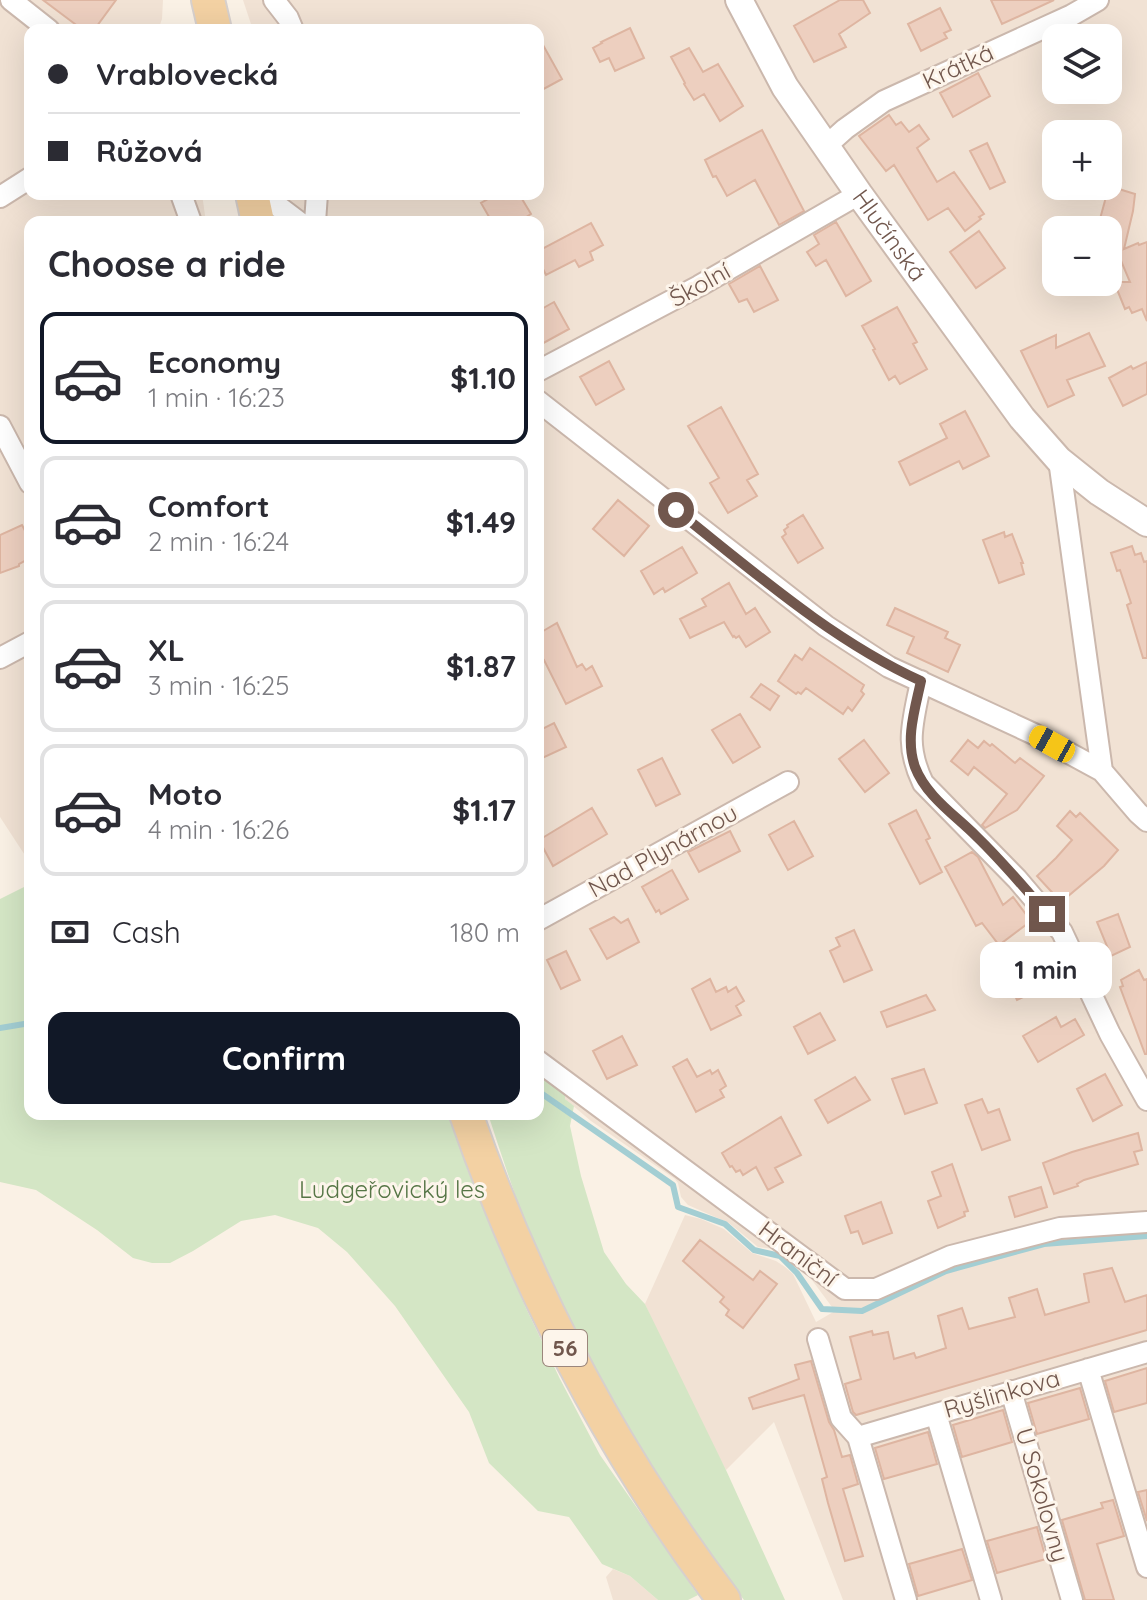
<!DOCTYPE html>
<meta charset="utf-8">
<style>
body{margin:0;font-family:Quicksand,sans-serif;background:#f2f2f3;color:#2b2b33;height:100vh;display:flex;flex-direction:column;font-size:30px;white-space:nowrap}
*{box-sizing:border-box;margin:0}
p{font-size:26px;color:#7c7c81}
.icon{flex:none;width:44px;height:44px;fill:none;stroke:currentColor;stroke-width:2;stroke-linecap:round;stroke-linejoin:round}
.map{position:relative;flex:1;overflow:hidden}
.panel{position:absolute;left:24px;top:216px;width:520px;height:904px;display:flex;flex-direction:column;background:#fff;border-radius:16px;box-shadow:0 8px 32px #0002}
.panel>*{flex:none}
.top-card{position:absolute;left:24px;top:24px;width:520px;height:176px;border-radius:16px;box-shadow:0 8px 32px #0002;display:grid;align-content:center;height:176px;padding:0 24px;background:#fff}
.buttons{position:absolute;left:1042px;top:24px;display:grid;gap:16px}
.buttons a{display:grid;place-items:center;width:80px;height:80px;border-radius:16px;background:#fff;box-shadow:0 8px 32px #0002;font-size:40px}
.end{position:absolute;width:36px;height:36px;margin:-18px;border:10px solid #71574d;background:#fff;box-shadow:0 0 0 4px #fff}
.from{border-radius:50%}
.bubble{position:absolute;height:56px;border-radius:16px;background:#fff;box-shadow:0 8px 32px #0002;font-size:26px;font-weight:700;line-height:56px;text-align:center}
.car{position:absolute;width:24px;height:48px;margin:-24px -12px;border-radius:10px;box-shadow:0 0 6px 2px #0007;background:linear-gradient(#f5c518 24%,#345 0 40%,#f5c518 0 76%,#345 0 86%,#f5c518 0)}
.top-card b{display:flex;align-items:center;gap:28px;height:76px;font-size:30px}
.top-card b+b{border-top:2px solid #e1e1e2}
.top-card i{width:20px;height:20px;background:#2b2b33}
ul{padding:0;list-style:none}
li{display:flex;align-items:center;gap:24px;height:132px;margin:0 16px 12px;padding:0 8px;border:4px solid #e1e1e2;border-radius:16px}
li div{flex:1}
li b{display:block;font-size:30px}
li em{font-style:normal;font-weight:700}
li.current{border-color:#111827}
li>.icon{width:72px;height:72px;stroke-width:1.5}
h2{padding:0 24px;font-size:36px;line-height:96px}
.pay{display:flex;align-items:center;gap:20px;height:88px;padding:0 24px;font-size:30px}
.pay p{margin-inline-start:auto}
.primary-button{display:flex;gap:16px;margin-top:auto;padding:16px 24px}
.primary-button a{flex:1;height:92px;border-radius:16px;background:#111827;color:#fff;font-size:32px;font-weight:700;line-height:92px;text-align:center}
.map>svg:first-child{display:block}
</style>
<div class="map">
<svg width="1147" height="1600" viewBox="0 0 1147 1600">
<rect width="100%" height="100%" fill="#faf1e5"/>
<!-- residential -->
<path fill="#f1e2d4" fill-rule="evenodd" d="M 0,0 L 163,0 L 162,19 L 158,30 L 30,30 L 30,194 L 202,194 L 206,222 L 30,222 L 30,863 L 0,817 Z
M 243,0 L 1147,0 L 1147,1600 L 843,1600 L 774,1422 L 726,1470 L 675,1372 L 645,1304 L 685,1215 L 701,1219 L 724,1229 L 752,1253 L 776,1261 L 785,1267 L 793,1274 L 816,1322 L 835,1311 L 800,1264 L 782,1250 L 758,1247 L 729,1223 L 688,1205 L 681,1197 L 678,1183 L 675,1179 L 591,1121 L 565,1099 L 538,1071 L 538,222 L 298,222 L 287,194 L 538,194 L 538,30 L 253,30 ZM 1056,38 L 1108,38 L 1108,90 L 1056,90 ZM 1056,134 L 1108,134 L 1108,186 L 1056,186 ZM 1056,230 L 1108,230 L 1108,282 L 1056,282 Z
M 613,1569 L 630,1576 L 658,1600 L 613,1600 L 606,1577 Z"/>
<!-- green -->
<path fill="#d4e6c5" d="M 30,884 L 30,1114 L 450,1114 L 468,1171 L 525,1306 L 560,1379 L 600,1455 L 698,1595 L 688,1600 L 658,1600 L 630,1576 L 602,1564 L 569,1517 L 538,1511 L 489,1463 L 469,1412 L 395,1306 L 347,1252 L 318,1228 L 275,1215 L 241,1221 L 193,1251 L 170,1263 L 152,1263 L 133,1258 L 97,1230 L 36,1190 L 0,1182 L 0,899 Z
M 538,1071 L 565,1091 L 565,1099 L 574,1106 L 570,1126 L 581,1176 L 604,1252 L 626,1284 L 645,1304 L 726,1470 L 785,1600 L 744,1600 C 699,1542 661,1481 623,1418 C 600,1378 576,1338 556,1296 C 528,1237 508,1175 488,1114 L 538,1114 Z"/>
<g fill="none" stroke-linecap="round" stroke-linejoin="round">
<!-- stream -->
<path stroke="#a3ced3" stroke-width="6" d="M 0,1028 L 30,1023
M 538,1091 L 673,1185 L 678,1207 L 725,1224 L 754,1250 L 780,1256 L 797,1273 L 822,1309 L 862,1311 L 946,1271 L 1044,1244 L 1147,1236"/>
</g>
<!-- building -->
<path fill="#edcfbf" stroke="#deb5a1" stroke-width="2" d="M 43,0 L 116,0 L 94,30 L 83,30 Z
M 840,0 L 863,0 L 870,13 L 839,34 L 846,47 L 814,62 L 794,26 Z
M 991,0 L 1054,0 L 1002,24 Z
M 940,8 L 951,30 L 944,33 L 947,38 L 921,51 L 908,24 Z
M 630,28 L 644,58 L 615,71 L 609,58 L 600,62 L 593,48 L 602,43 L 601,42 Z
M 538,36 L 562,79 L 538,92 Z
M 689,48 L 703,72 L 718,64 L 743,106 L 720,121 L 704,94 L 694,100 L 684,84 L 685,83 L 671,57 Z
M 978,73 L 990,96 L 953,117 L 940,93 Z
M 889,115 L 896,125 L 901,122 L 909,132 L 919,125 L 929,139 L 917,148 L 937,182 L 954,172 L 984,214 L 979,217 L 981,219 L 965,231 L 948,208 L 928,220 L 894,165 L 886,171 L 859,136 Z
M 762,130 L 804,211 L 779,225 L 755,180 L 727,196 L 716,176 L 713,177 L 705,160 Z
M 987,143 L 1005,182 L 990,189 L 970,151 Z
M 1109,186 L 1135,194 L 1133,211 L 1124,249 L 1138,243 L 1139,245 L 1147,242 L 1147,321 L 1142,309 L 1132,313 L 1129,307 L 1125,309 L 1114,282 L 1130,282 L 1108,230 L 1097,230 Z
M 497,194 L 519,194 L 531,214 L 518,222 L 492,222 L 481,203 Z
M 836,222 L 871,281 L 846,296 L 826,260 L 816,266 L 807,252 L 819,244 L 814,235 Z
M 591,223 L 603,245 L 590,252 L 593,260 L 579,267 L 575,260 L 546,275 L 538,259 L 538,251 Z
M 979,231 L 1005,268 L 976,288 L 950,252 Z
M 760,266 L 778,300 L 754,312 L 747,299 L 739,302 L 729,284 Z
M 554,302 L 569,329 L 538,346 L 538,311 Z
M 897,307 L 917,342 L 913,344 L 927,369 L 900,384 L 895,376 L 889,380 L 873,350 L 875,349 L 862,326 Z
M 1089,333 L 1105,366 L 1067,380 L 1074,395 L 1048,407 L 1021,351 L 1056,335 L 1056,348 Z
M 609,361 L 624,389 L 596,405 L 580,377 Z
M 1147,362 L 1147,394 L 1123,406 L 1109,378 L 1131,366 L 1133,369 Z
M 721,407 L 758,474 L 747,480 L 757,496 L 728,513 L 710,483 L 719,478 L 688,426 Z
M 965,411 L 989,456 L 963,469 L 959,461 L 910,485 L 899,462 L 947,438 L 940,424 Z
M 618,500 L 649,526 L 624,556 L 593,529 Z
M 803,515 L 823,548 L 798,563 L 782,537 L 786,534 L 784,530 L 788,527 L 787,525 Z
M 22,525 L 30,540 L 30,558 L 19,564 L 19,566 L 0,573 L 0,535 Z
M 1004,532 L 1005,537 L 1012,534 L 1023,563 L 1021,563 L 1024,574 L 999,583 L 983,540 Z
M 1132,546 L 1135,555 L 1141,553 L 1144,562 L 1147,561 L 1147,658 L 1143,658 L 1127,605 L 1131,603 L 1120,570 L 1117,571 L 1111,553 Z
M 682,547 L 697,573 L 665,592 L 663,588 L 654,594 L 641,571 Z
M 729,583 L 746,614 L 755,608 L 770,632 L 746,647 L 739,636 L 736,638 L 734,636 L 733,637 L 724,622 L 690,638 L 680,619 L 706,606 L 702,599 Z
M 895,608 L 948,632 L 945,638 L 960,645 L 948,672 L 907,653 L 914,637 L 887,625 Z
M 557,623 L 577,667 L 582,664 L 586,670 L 592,666 L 602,686 L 566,704 L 544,660 L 538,662 L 538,634 Z
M 810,648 L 864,685 L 861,691 L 864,694 L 852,711 L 848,707 L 843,714 L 806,688 L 801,694 L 798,692 L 796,694 L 778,681 L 795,655 L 802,660 Z
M 761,684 L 779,696 L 770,710 L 751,697 Z
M 740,714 L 760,747 L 733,763 L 712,730 Z
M 554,723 L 566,747 L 538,760 L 538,731 Z
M 864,740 L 889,773 L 865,792 L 839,759 Z
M 968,740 L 978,748 L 984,741 L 990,746 L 992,744 L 1015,763 L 1020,758 L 1044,776 L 1017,810 L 985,828 L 982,825 L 1007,794 L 974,767 L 968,775 L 951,761 Z
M 662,758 L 680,794 L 656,806 L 638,770 Z
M 592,808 L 607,834 L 553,866 L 539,840 Z
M 916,810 L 930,838 L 926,840 L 942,872 L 920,884 L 889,824 Z
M 1070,811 L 1076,817 L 1080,813 L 1118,850 L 1104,866 L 1061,902 L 1037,876 L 1056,858 L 1072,840 L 1057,826 Z
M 794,821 L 813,856 L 788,870 L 769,835 Z
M 730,831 L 740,851 L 699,872 L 688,852 Z
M 972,852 L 978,857 L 1003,905 L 1013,897 L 1031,921 L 999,945 L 982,923 L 976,926 L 945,867 Z
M 672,870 L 688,899 L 661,914 L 659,910 L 656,912 L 642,887 Z
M 1118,914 L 1130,947 L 1111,956 L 1097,922 Z
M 614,917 L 621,923 L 628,919 L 639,942 L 607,959 L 590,929 Z
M 854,930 L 872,970 L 844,982 L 830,951 L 840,946 L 836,938 Z
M 566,951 L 580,980 L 561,989 L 547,960 Z
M 1038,956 L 1051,984 L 1017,1000 L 1004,972 Z
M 1139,970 L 1144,980 L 1147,979 L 1147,1054 L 1145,1054 L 1120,987 L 1123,986 L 1121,980 Z
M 710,979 L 716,992 L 726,987 L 728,992 L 736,987 L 744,1001 L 736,1006 L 741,1015 L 711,1030 L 692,989 Z
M 926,995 L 935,1010 L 887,1027 L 881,1012 Z
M 820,1013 L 835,1040 L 808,1054 L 794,1027 Z
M 1056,1017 L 1061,1027 L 1075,1019 L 1084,1035 L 1038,1062 L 1023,1036 Z
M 622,1036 L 637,1065 L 607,1079 L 593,1051 Z
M 687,1059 L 697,1077 L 710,1070 L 712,1074 L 718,1070 L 726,1086 L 720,1090 L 724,1097 L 696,1112 L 673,1067 Z
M 924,1069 L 937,1103 L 905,1114 L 892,1079 Z
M 1105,1074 L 1122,1105 L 1093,1121 L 1077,1089 Z
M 855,1077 L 870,1100 L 828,1123 L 815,1100 Z
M 982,1099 L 988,1113 L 999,1109 L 1010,1140 L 982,1150 L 965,1105 Z
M 781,1117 L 801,1155 L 775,1168 L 783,1182 L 768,1190 L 756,1167 L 743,1175 L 740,1170 L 736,1172 L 732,1166 L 730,1167 L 722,1153 Z
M 1138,1133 L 1142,1150 L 1134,1152 L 1138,1164 L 1084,1180 L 1077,1184 L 1078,1186 L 1054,1194 L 1043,1163 L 1072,1152 Z
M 952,1164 L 968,1211 L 964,1212 L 965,1216 L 938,1228 L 928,1201 L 941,1196 L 932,1172 Z
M 1041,1187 L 1047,1207 L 1015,1217 L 1009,1197 Z
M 881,1202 L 892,1233 L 863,1244 L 858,1231 L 851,1233 L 845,1216 Z
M 700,1240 L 753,1280 L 760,1271 L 777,1284 L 743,1328 L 726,1315 L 729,1310 L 720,1302 L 724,1297 L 683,1261 Z
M 1112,1268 L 1125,1302 L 1147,1295 L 1147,1330 L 856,1415 L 853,1412 L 845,1384 L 861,1379 L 850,1337 L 872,1331 L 873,1335 L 888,1332 L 894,1359 L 914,1353 L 916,1358 L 946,1348 L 938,1316 L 962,1308 L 969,1329 L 1015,1317 L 1009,1298 L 1037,1289 L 1045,1315 L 1089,1302 L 1084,1274 Z
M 811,1361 L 829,1422 L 834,1430 L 842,1457 L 850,1455 L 858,1484 L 843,1489 L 863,1556 L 845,1561 L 828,1503 L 822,1479 L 827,1477 L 804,1395 L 753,1409 L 749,1398 L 799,1379 L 795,1365 Z
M 1147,1368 L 1147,1403 L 1114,1412 L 1105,1381 Z
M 1080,1388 L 1089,1419 L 1037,1434 L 1028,1403 Z
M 1003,1410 L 1012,1442 L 962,1457 L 953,1425 Z
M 928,1432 L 937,1464 L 884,1479 L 875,1448 Z
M 1147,1490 L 1147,1521 L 1138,1492 Z
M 1113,1500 L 1124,1536 L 1097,1544 L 1114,1600 L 1085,1600 L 1062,1520 L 1103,1508 L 1101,1503 Z
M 1037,1527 L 1046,1559 L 997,1573 L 987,1541 Z
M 962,1549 L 972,1580 L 918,1596 L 909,1564 Z"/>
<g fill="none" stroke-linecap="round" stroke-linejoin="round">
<!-- minor casing -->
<g stroke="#cbb8ad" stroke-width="24">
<path id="minor" d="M 11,0 L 49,30
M 274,0 L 288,18 L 293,30
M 826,146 L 845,129 L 884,101 L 1072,15 L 1098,0
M 181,194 L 191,222
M 262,194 L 299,222
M 0,197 L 30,178
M 315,222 L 317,194
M 538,371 L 699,286 L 859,194
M 538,401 L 826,626 L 889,667 L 1034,734 L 1102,771 L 1138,813 L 1147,821
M 0,426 L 30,483
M 1059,460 L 1102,771
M 0,658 L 30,642
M 921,681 C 913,723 904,743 923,783 L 1017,879 L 1062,932 L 1110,1034 L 1147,1100
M 538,920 L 788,782
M 538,1061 L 845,1289 L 876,1289 L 951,1256 L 1060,1228 L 1147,1222
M 818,1339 L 841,1418 L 858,1437 L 906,1600
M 1088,1369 L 1147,1567
M 1011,1391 L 1072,1600
M 936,1414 L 991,1600
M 858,1437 L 1147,1352"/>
</g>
<!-- tertiary casing -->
<g stroke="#cbb8ad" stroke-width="30">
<g id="tertiary">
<path id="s1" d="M 739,0 L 785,87 L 859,194 L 1022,418 L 1059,460 L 1099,492 L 1147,523"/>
</g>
</g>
<!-- primary casing -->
<g stroke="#d7d0cd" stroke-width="36">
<path id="primary" d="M 208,0 L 215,30
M 252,194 L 258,222
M 466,1114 C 527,1290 611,1451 724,1600"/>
</g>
<!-- minor -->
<use href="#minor" stroke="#fff" stroke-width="20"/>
<!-- tertiary -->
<use href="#tertiary" stroke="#fff" stroke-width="26"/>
<!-- primary -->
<use href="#primary" stroke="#f3d1a3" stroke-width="32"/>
</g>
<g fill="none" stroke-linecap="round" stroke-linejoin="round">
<!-- route -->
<path stroke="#71574d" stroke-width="10" d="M 676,510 C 753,571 831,640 921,681 C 915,709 905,739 915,767 C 926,796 955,815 976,836 C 1001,860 1024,887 1047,914"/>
</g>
<g text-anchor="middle" stroke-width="6" stroke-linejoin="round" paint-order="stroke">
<!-- shield labels -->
<rect fill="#fdf5eb" stroke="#9b867c" stroke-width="2" x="543" y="1330" width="44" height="36" rx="6"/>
<g font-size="22" font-weight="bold" fill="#71574d">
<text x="565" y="1356">56</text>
</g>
<!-- street labels -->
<g font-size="24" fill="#71574d" stroke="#fdf5eb">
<text transform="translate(958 67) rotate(-25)" y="8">Krátká</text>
<text dy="8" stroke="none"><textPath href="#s1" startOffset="280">Hlučínská</textPath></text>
<text transform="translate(700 285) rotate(-29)" y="8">Školní</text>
<text transform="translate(663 851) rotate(-29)" y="8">Nad Plynárnou</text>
<text transform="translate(798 1254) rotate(37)" y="8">Hraniční</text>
<text transform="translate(1002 1394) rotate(-16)" y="8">Ryšlinkova</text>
<text transform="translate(1042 1495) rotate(74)" y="8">U Sokolovny</text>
</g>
<!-- park labels -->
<g font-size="24" fill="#567646" stroke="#fdf5eb">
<text x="392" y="1198">Ludgeřovický les</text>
</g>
</g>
</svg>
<div class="buttons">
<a><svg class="icon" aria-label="layers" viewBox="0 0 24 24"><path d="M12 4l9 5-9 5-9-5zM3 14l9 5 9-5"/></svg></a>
<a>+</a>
<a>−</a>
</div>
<i class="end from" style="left:676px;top:510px"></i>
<i class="end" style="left:1047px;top:914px"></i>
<div class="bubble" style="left:980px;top:942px;width:132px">1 min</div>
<i class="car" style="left:1052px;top:744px;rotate:299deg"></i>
<div class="top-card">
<b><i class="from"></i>Vrablovecká</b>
<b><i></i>Růžová</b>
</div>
<section class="panel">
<h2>Choose a ride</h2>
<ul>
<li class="current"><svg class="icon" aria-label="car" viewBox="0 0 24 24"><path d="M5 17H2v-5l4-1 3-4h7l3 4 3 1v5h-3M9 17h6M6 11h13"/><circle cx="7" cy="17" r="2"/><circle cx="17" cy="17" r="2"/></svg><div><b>Economy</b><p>1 min · 16:23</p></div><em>$1.10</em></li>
<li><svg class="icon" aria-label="car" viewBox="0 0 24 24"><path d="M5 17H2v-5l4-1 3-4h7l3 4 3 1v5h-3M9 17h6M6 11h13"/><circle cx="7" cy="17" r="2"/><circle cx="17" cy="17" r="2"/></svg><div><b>Comfort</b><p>2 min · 16:24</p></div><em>$1.49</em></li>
<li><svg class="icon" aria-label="car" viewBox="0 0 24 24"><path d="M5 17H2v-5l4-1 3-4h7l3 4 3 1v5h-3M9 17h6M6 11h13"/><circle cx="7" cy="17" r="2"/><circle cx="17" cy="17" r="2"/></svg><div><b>XL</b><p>3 min · 16:25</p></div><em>$1.87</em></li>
<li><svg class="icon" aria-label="car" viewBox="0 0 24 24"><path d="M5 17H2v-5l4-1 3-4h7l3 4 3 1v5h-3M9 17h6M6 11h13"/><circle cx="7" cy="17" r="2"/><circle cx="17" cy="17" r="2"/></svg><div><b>Moto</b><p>4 min · 16:26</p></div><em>$1.17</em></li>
</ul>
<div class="pay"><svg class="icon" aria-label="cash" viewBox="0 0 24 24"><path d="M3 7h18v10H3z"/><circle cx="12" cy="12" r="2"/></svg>Cash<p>180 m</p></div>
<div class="primary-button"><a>Confirm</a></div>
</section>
</div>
